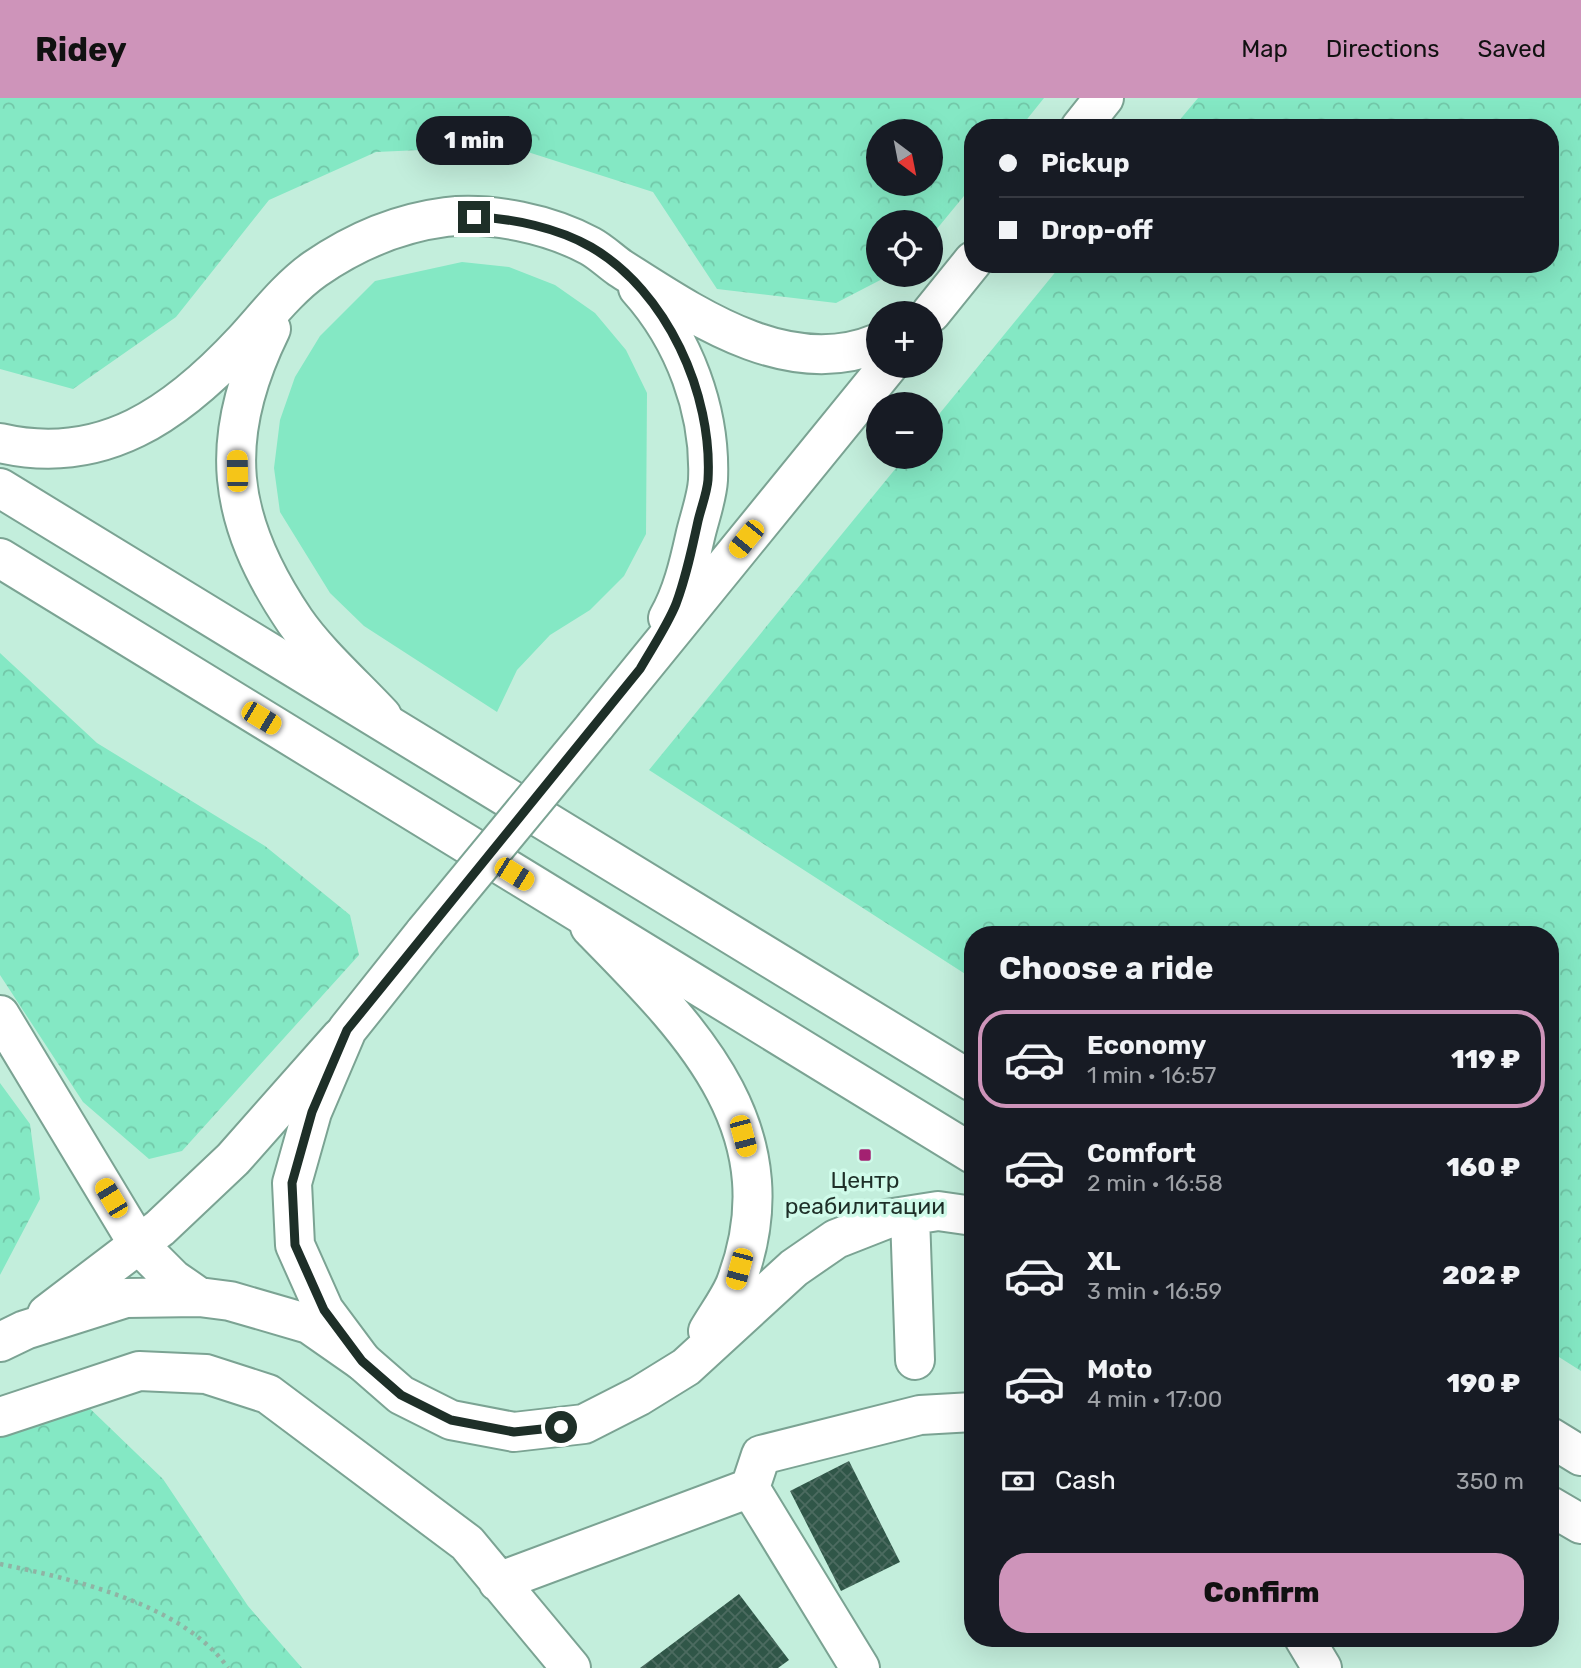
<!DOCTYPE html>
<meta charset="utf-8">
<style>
body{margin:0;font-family:Rubik,sans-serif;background:#20242c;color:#f1f3f6;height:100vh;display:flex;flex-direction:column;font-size:26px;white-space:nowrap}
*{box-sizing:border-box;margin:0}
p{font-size:23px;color:#9ea1a6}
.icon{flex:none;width:38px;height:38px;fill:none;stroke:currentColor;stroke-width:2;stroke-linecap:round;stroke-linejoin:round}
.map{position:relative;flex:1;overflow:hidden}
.details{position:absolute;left:964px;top:828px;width:595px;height:721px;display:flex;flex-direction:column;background:#171b24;border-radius:28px;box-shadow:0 7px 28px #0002}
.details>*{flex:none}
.banner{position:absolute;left:964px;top:21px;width:595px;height:154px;border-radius:28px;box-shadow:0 7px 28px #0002;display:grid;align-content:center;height:154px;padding:0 35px;background:#171b24}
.needle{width:46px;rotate:148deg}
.tools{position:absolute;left:866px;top:21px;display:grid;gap:14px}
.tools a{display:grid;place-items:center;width:77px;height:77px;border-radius:50%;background:#171b24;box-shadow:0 7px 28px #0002;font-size:35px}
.end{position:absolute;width:32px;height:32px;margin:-16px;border:9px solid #1e2f28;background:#fff;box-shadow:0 0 0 4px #fff}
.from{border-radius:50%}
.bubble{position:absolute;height:49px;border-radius:24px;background:#171b24;box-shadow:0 7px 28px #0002;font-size:23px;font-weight:800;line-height:49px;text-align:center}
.car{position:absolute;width:21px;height:42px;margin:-21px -10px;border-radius:9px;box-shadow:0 0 5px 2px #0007;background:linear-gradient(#f5c518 24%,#345 0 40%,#f5c518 0 76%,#345 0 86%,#f5c518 0)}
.banner b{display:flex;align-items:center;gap:24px;height:66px;font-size:26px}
.banner b+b{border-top:2px solid #363941}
.banner i{width:18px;height:18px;background:#f1f3f6}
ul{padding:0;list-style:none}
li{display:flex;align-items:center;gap:21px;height:98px;margin:0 14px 10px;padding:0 21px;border:4px solid transparent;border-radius:28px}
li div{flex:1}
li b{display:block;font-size:26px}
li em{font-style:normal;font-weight:800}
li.active{border-color:#ce94ba}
li>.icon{width:63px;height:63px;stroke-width:1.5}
h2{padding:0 35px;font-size:32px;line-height:84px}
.pay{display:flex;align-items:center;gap:18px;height:77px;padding:0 35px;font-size:26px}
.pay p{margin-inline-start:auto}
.action{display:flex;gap:14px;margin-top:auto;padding:14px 35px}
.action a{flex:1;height:80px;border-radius:28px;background:#ce94ba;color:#111;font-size:28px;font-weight:800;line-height:80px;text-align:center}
header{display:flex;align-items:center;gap:42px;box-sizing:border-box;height:98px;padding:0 35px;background:#ce94ba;color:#111}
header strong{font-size:33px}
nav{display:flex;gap:38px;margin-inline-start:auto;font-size:24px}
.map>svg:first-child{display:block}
</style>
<header>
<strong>Ridey</strong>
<nav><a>Map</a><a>Directions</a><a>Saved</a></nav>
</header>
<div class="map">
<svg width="1581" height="1570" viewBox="0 0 1581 1570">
<defs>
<pattern id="forest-crowns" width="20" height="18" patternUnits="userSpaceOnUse" patternTransform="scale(1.75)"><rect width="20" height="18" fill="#84e8c4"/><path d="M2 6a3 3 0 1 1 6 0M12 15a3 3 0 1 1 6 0" fill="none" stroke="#72c7a8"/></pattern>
<pattern id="building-cross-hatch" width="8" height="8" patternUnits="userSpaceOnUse" patternTransform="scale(1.75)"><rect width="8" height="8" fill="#305648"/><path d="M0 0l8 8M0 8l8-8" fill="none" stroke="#4c6b60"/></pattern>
</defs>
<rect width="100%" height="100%" fill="#c3eedc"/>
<!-- grass -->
<path fill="#84e8c4" d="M 462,164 L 509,169 L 555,187 L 595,215 L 626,252 L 647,295 L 646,436 L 624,478 L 590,512 L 550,537 L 517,572 L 497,614 L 364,528 L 330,495 L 280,414 L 274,370 L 280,322 L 295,279 L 320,238 L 375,183 Z"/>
<!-- forest -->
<path fill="url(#forest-crowns)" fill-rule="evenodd" d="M 0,0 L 1044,0 L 1020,30 L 973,30 L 973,87 L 931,138 L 931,124 L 878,124 L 878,177 L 890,177 L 836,205 L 717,191 L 653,94 L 509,48 L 376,54 L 269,102 L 176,219 L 73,291 L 0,271 ZM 878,33 L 931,33 L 931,86 L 878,86 Z
M 1198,0 L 1581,0 L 1581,1273 L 1551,1254 L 1550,836 L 973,836 L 973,881 L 649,672 L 905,359 L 931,359 L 931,326 L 1062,166 L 1550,166 L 1550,30 L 1173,30 Z
M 0,555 L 97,645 L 265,748 L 350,817 L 359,857 L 182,1053 L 149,1061 L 83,1004 L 0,877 Z
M 0,985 L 30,1026 L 40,1101 L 0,1177 Z
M 80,1301 L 163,1381 L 248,1508 L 302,1570 L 0,1570 L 0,1331 Z"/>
<!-- building -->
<path fill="url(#building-cross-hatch)" d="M 849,1363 L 900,1464 L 841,1493 L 790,1393 Z
M 739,1496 L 789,1562 L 778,1570 L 640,1570 Z"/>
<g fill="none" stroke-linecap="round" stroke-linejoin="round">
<!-- minor casing -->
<g stroke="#7ba393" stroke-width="42">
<path id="minor" d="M 590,829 C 690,931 795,1032 735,1187 C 728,1203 716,1219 708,1233
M 0,917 L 138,1146 L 173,1181 L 199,1199
M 910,1118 L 915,1262
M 47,1216 L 160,1130 L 233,1061 L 341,939
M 0,1244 L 25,1232 L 126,1200 L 199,1199 L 230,1203 L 309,1226 L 362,1263 L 401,1297 L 451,1322 L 514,1334 L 584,1326 L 639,1298 L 686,1269 L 794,1170 L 836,1141 L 887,1121 L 938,1113 L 973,1118
M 0,1319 L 139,1273 L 206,1276 L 268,1296 L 467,1445 L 571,1570
M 750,1390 L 761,1357 L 920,1317 L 973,1314
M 498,1484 L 750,1390 L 860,1570
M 1304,1540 L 1322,1570"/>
</g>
<!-- major casing -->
<g stroke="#7ba393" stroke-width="42">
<path id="major" d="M 1080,30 L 1104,0
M 638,190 C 684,241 711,313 708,382 C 707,400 699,421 695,439 C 689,466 682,496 668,520
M 931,215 L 973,163
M 271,231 C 217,341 226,421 295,523 C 317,555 354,588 382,618
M 0,345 C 103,369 177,315 244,243 C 266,219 288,190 315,171 C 354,144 399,125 446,119 C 492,114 549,126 590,148 C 601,154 610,163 620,170 C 694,217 788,283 878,245
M 595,628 L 888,268
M 362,1263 L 324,1212 L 295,1147 L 292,1085 L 312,1014 L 347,932 L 425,834"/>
</g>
<!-- highway casing -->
<g stroke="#7ba393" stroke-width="42">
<path id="highway" d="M 0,390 L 973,984
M 0,460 L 973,1056
M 1550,1339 L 1581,1358
M 1550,1408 L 1581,1426"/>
</g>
<!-- path -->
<path stroke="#90b3a4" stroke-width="4.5" stroke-dasharray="3.5 5" stroke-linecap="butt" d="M 0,1466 C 73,1481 183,1506 228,1570"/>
<!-- minor -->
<use href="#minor" stroke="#fff" stroke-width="38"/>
<!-- major -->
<use href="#major" stroke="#fff" stroke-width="38"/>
<!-- highway -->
<use href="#highway" stroke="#fff" stroke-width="38"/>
<!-- major-bridge casing -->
<g stroke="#7ba393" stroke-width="42" stroke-linecap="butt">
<path id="major-bridge" d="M 425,834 L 595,628"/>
</g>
<!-- major-bridge -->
<use href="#major-bridge" stroke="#fff" stroke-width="38"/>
</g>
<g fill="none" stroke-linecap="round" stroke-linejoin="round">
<!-- route -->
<path stroke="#1e2f28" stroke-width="9" d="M 474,119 C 512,120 558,130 591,149 C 667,193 713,296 708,382 C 707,395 701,410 698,423 C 692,451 686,479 676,506 C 667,528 652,550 640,571 L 347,932 L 312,1014 L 292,1085 L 295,1147 L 324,1212 L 362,1263 L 401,1297 L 451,1322 L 514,1334 L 561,1329"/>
</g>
<!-- markers -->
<rect fill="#a32171" stroke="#d0fbea" stroke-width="2.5" x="858" y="1050" width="14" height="14" rx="3.5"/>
<g text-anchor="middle" stroke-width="7" stroke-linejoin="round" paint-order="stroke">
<!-- poi labels -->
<g font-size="23" fill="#1e2f28" stroke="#d0fbea">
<text x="865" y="1090">Центр<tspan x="865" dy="26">реабилитации</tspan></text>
</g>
</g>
</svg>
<div class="tools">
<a><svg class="needle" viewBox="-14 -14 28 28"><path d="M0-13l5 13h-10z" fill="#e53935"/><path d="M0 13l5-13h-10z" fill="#9ea1a6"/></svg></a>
<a><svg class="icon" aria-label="locate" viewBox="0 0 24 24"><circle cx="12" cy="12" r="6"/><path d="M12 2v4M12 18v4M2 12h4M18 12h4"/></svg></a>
<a>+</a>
<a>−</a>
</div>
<i class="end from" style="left:561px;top:1329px"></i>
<i class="end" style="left:474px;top:119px"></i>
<div class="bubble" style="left:416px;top:18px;width:116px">1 min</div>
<i class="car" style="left:237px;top:373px;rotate:359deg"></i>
<i class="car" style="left:746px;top:441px;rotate:219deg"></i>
<i class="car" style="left:261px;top:620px;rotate:121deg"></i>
<i class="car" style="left:514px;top:776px;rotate:122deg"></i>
<i class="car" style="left:743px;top:1038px;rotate:165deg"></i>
<i class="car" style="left:111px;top:1100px;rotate:329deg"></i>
<i class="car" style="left:739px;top:1171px;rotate:195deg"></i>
<div class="banner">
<b><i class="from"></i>Pickup</b>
<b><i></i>Drop-off</b>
</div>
<section class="details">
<h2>Choose a ride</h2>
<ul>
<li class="active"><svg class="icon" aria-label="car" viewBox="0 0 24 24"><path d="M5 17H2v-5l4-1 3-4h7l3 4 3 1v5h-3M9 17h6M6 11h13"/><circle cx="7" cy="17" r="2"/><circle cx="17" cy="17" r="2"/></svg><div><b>Economy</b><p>1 min · 16:57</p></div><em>119 ₽</em></li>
<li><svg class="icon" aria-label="car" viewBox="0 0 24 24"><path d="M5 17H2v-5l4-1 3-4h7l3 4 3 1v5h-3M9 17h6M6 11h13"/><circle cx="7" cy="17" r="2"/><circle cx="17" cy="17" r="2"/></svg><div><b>Comfort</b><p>2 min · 16:58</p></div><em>160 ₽</em></li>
<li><svg class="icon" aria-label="car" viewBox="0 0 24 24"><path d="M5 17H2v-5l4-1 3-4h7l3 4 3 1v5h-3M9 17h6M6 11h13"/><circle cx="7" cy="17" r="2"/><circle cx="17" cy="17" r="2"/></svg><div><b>XL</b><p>3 min · 16:59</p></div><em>202 ₽</em></li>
<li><svg class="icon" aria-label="car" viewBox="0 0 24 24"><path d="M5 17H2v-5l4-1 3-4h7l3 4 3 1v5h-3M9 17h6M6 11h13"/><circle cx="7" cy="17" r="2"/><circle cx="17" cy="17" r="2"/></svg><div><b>Moto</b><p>4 min · 17:00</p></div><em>190 ₽</em></li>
</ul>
<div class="pay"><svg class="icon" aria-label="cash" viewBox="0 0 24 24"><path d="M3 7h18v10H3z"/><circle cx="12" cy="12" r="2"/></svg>Cash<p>350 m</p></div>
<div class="action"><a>Confirm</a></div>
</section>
</div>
